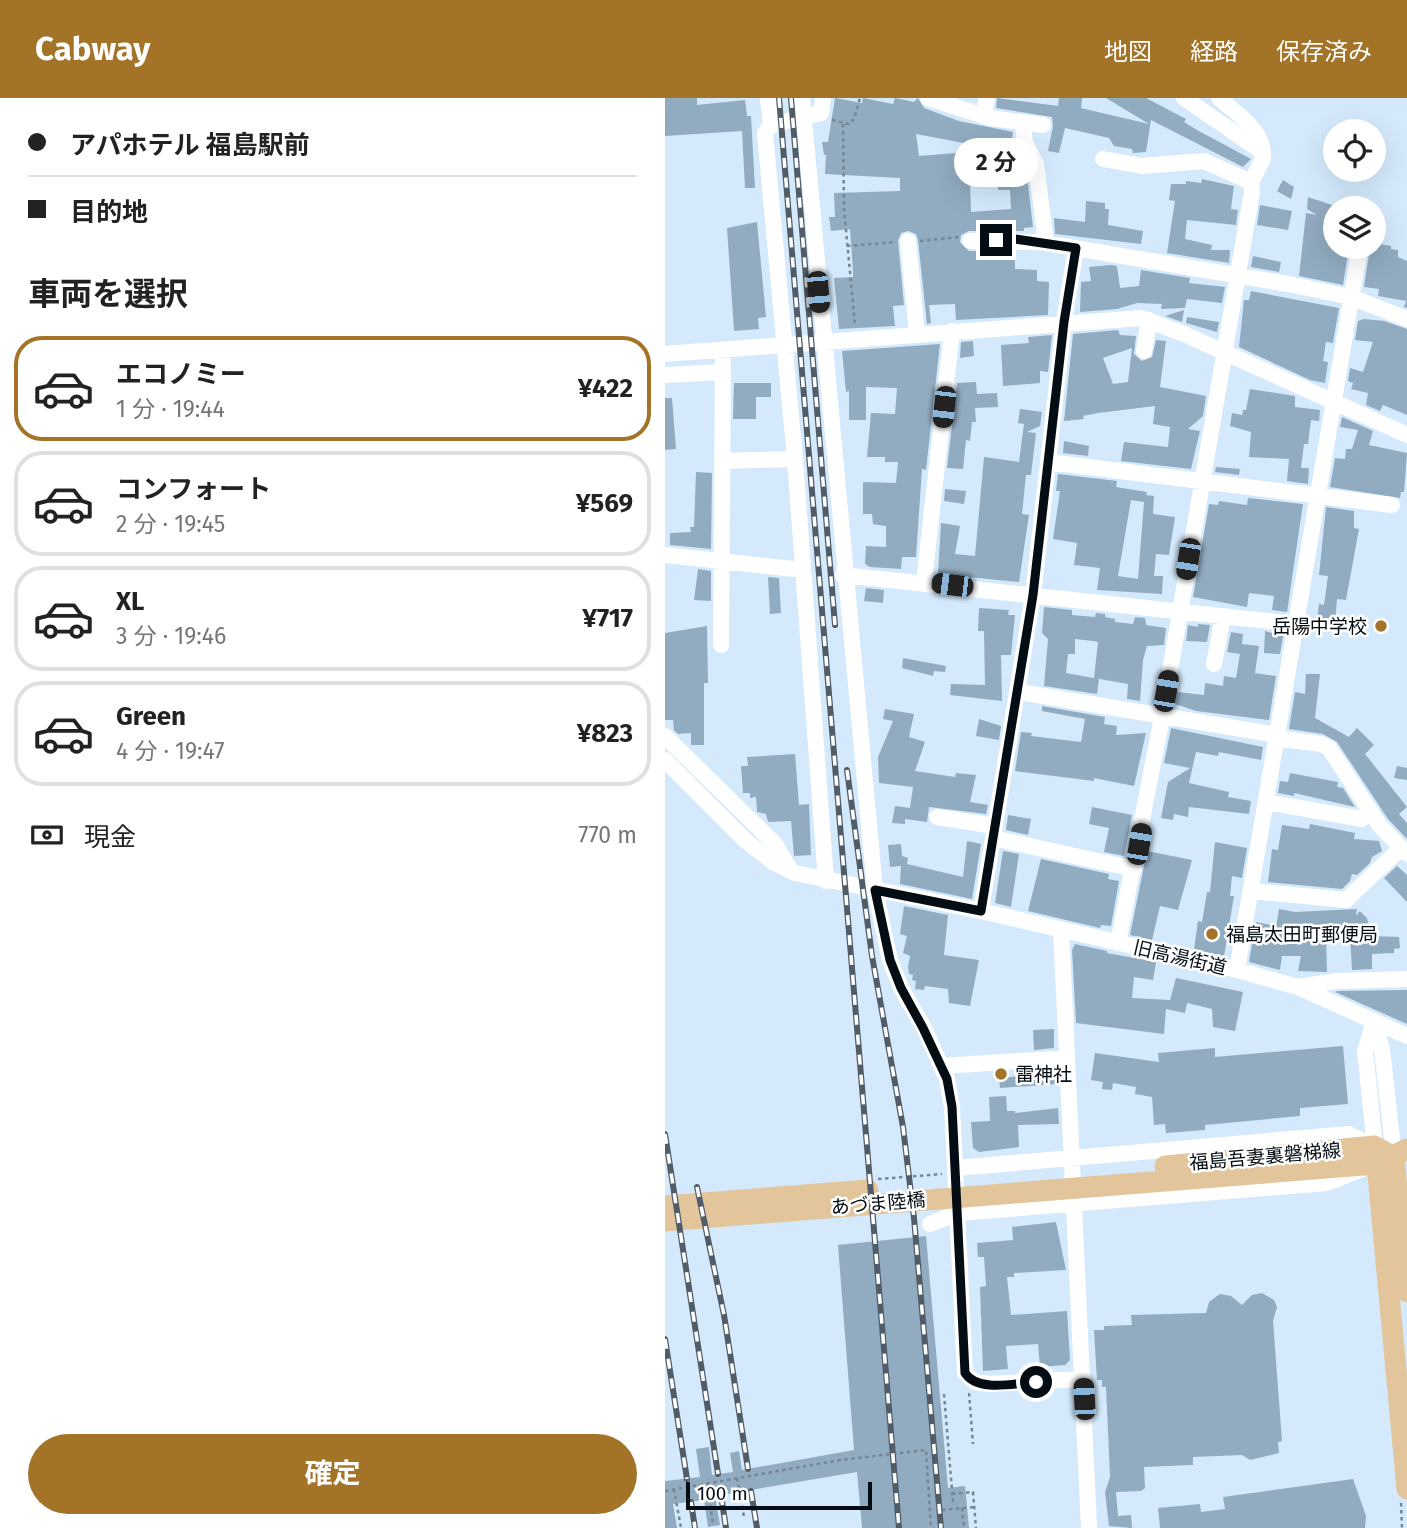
<!DOCTYPE html>
<html lang="ja">
<meta charset="utf-8">
<style>
body{margin:0;font-family:"Fira Sans","Noto Sans JP",sans-serif;background:#f6f6f6;color:#222;height:100vh;display:flex;flex-direction:column;font-size:26px;white-space:nowrap}
*{box-sizing:border-box;margin:0}
p{font-size:23px;color:#767676}
.icon{flex:none;width:38px;height:38px;fill:none;stroke:currentColor;stroke-width:2;stroke-linecap:round;stroke-linejoin:round}
.map{position:relative;flex:1;overflow:hidden}
.sheet{display:flex;flex-direction:column;background:#fff;width:665px}
.sheet>*{flex:none}
.banner{display:grid;align-content:center;height:154px;padding:0 28px;background:#fff}
.controls{position:absolute;left:658px;top:21px;display:grid;gap:14px}
.controls a{display:grid;place-items:center;width:63px;height:63px;border-radius:50%;background:#fff;box-shadow:0 7px 28px #0002;font-size:35px}
.scale{position:absolute;left:21px;bottom:18px;width:186px;box-sizing:border-box;padding-left:7px;border:4px solid #050d14;border-top:0;font-size:19px;line-height:24px;white-space:nowrap;color:#050d14;-webkit-text-stroke:5px #fff;paint-order:stroke}
.end{position:absolute;width:32px;height:32px;margin:-16px;border:9px solid #050d14;background:#fff;box-shadow:0 0 0 4px #fff}
.from{border-radius:50%}
.bubble{position:absolute;height:49px;border-radius:24px;background:#fff;box-shadow:0 7px 28px #0002;font-size:23px;font-weight:700;line-height:49px;text-align:center}
.car{position:absolute;width:21px;height:42px;margin:-21px -10px;border-radius:9px;box-shadow:0 0 5px 2px #0007;background:linear-gradient(#222 24%,#8ab4d8 0 40%,#222 0 76%,#8ab4d8 0 86%,#222 0)}
.banner b{display:flex;align-items:center;gap:24px;height:66px;font-size:26px}
.banner b+b{border-top:2px solid #e0e0e0}
.banner i{width:18px;height:18px;background:#222}
ul{padding:0;list-style:none}
li{display:flex;align-items:center;gap:21px;height:105px;margin:0 14px 10px;padding:0 14px;border:4px solid #e0e0e0;border-radius:28px}
li div{flex:1}
li b{display:block;font-size:26px}
li em{font-style:normal;font-weight:700}
li.current{border-color:#a37328}
li>.icon{width:63px;height:63px;stroke-width:1.5}
h2{padding:0 28px;font-size:32px;line-height:84px}
.pay{display:flex;align-items:center;gap:18px;height:77px;padding:0 28px;font-size:26px}
.pay p{margin-inline-start:auto}
.button{display:flex;gap:14px;margin-top:auto;padding:14px 28px}
.button a{flex:1;height:80px;border-radius:42px;background:#a37328;color:#fff;font-size:28px;font-weight:700;line-height:80px;text-align:center}
header{display:flex;align-items:center;gap:42px;box-sizing:border-box;height:98px;padding:0 35px;background:#a37328;color:#fff}
header strong{font-size:33px}
nav{display:flex;gap:38px;margin-inline-start:auto;font-size:24px}
main{display:flex;flex:1;min-height:0}
.map>svg:first-child{display:block}
</style>
<header>
<strong>Cabway</strong>
<nav><a>地図</a><a>経路</a><a>保存済み</a></nav>
</header>
<main>
<section class="sheet">
<div class="banner">
<b><i class="from"></i>アパホテル 福島駅前</b>
<b><i></i>目的地</b>
</div>
<h2>車両を選択</h2>
<ul>
<li class="current"><svg class="icon" aria-label="car" viewBox="0 0 24 24"><path d="M5 17H2v-5l4-1 3-4h7l3 4 3 1v5h-3M9 17h6M6 11h13"/><circle cx="7" cy="17" r="2"/><circle cx="17" cy="17" r="2"/></svg><div><b>エコノミー</b><p>1 分 · 19:44</p></div><em>¥422</em></li>
<li><svg class="icon" aria-label="car" viewBox="0 0 24 24"><path d="M5 17H2v-5l4-1 3-4h7l3 4 3 1v5h-3M9 17h6M6 11h13"/><circle cx="7" cy="17" r="2"/><circle cx="17" cy="17" r="2"/></svg><div><b>コンフォート</b><p>2 分 · 19:45</p></div><em>¥569</em></li>
<li><svg class="icon" aria-label="car" viewBox="0 0 24 24"><path d="M5 17H2v-5l4-1 3-4h7l3 4 3 1v5h-3M9 17h6M6 11h13"/><circle cx="7" cy="17" r="2"/><circle cx="17" cy="17" r="2"/></svg><div><b>XL</b><p>3 分 · 19:46</p></div><em>¥717</em></li>
<li><svg class="icon" aria-label="car" viewBox="0 0 24 24"><path d="M5 17H2v-5l4-1 3-4h7l3 4 3 1v5h-3M9 17h6M6 11h13"/><circle cx="7" cy="17" r="2"/><circle cx="17" cy="17" r="2"/></svg><div><b>Green</b><p>4 分 · 19:47</p></div><em>¥823</em></li>
</ul>
<div class="pay"><svg class="icon" aria-label="cash" viewBox="0 0 24 24"><path d="M3 7h18v10H3z"/><circle cx="12" cy="12" r="2"/></svg>現金<p>770 m</p></div>
<div class="button"><a>確定</a></div>
</section>
<div class="map">
<svg width="742" height="1430" viewBox="0 0 742 1430">
<rect width="100%" height="100%" fill="#d4eafc"/>
<!-- building -->
<path fill="#91abc0" fill-rule="evenodd" d="M 0,0 L 32,0 L 32,7 L 80,2 L 82,18 L 86,18 L 90,90 L 80,90 L 77,33 L 0,38 Z
M 170,0 L 197,5 L 198,0 L 228,6 L 230,0 L 249,4 L 253,0 L 259,10 L 294,23 L 348,34 L 346,47 L 314,42 L 314,46 L 304,46 L 251,36 L 254,58 L 304,54 L 306,114 L 346,111 L 345,92 L 333,92 L 332,69 L 361,69 L 368,129 L 359,130 L 359,133 L 304,133 L 296,137 L 295,144 L 304,153 L 350,154 L 350,171 L 372,172 L 372,183 L 384,184 L 383,217 L 291,222 L 290,206 L 264,207 L 266,225 L 262,226 L 253,142 L 251,136 L 243,133 L 236,135 L 233,143 L 239,207 L 228,208 L 230,228 L 174,231 L 169,180 L 188,179 L 188,173 L 185,131 L 166,133 L 164,119 L 170,119 L 169,95 L 235,93 L 235,80 L 160,76 L 161,57 L 159,57 L 157,44 L 163,44 Z
M 332,0 L 393,8 L 394,0 L 417,0 L 416,10 L 484,26 L 441,0 L 481,0 L 521,21 L 519,24 L 532,32 L 586,61 L 578,69 L 486,22 L 481,54 L 468,55 L 467,51 L 449,48 L 444,40 L 400,30 L 394,55 L 383,53 L 388,28 L 387,19 L 331,10 Z
M 537,81 L 569,88 L 566,111 L 573,112 L 571,127 L 522,122 L 520,141 L 547,147 L 546,152 L 565,152 L 564,165 L 502,155 L 510,103 L 504,102 L 506,86 L 521,86 L 521,83 L 536,85 Z
M 618,82 L 629,89 L 626,101 L 612,93 Z
M 643,99 L 670,108 L 670,149 L 684,149 L 678,187 L 634,178 L 641,115 L 652,117 L 642,111 Z
M 421,103 L 440,105 L 440,111 L 444,111 L 443,127 L 478,133 L 476,146 L 390,136 L 389,120 L 420,124 Z
M 595,107 L 627,113 L 623,132 L 592,127 Z
M 92,124 L 101,219 L 93,220 L 94,231 L 69,233 L 62,130 Z
M 709,145 L 726,148 L 726,151 L 733,152 L 733,159 L 742,163 L 742,210 L 739,209 L 741,203 L 713,198 L 714,191 L 699,189 L 705,149 L 709,149 Z
M 588,158 L 616,164 L 614,174 L 586,169 Z
M 446,167 L 452,168 L 455,190 L 474,188 L 476,172 L 525,180 L 524,185 L 560,189 L 557,205 L 522,201 L 520,210 L 496,211 L 497,206 L 472,205 L 452,211 L 415,214 L 416,184 L 426,183 L 424,169 Z
M 586,193 L 674,210 L 668,245 L 661,244 L 658,263 L 663,264 L 660,285 L 645,282 L 574,249 L 579,202 L 584,202 Z
M 519,212 L 517,224 L 500,218 Z
M 522,219 L 554,224 L 552,234 L 521,225 Z
M 699,221 L 719,223 L 742,231 L 742,317 L 718,307 L 715,313 L 701,307 L 703,295 L 686,291 L 688,285 L 683,283 L 685,270 L 698,274 L 708,244 L 690,242 L 693,223 Z
M 453,232 L 455,237 L 471,238 L 469,256 L 477,263 L 487,259 L 491,242 L 501,243 L 495,289 L 541,298 L 538,318 L 523,331 L 535,333 L 526,371 L 456,363 L 459,344 L 503,349 L 505,329 L 488,326 L 490,308 L 433,315 L 418,318 L 419,321 L 399,323 L 408,236 ZM 467,250 L 463,284 L 448,286 L 438,260 Z
M 387,237 L 383,274 L 375,273 L 375,285 L 338,288 L 336,247 L 364,245 L 363,239 Z
M 308,243 L 309,258 L 295,260 L 296,244 Z
M 275,246 L 261,372 L 257,371 L 251,459 L 237,459 L 236,471 L 205,469 L 200,466 L 201,448 L 221,449 L 221,428 L 208,426 L 207,416 L 198,416 L 198,384 L 231,385 L 233,364 L 220,364 L 220,359 L 202,359 L 206,315 L 230,316 L 232,290 L 201,289 L 201,322 L 184,322 L 184,293 L 181,294 L 177,253 Z
M 311,284 L 312,296 L 332,295 L 333,309 L 310,310 L 311,324 L 307,324 L 305,343 L 301,342 L 298,371 L 282,370 L 292,285 Z
M 69,285 L 106,285 L 106,299 L 91,299 L 91,321 L 68,321 Z
M 585,291 L 630,298 L 630,309 L 655,312 L 654,323 L 646,322 L 643,346 L 639,346 L 636,370 L 644,370 L 643,386 L 622,383 L 624,361 L 584,359 L 586,334 L 565,328 L 567,315 L 577,317 L 578,312 L 581,312 Z
M 0,300 L 7,300 L 11,351 L 0,352 Z
M 355,311 L 377,314 L 375,328 L 362,334 L 371,335 L 366,377 L 361,377 L 357,416 L 364,417 L 354,484 L 273,476 L 276,425 L 295,428 L 290,456 L 310,458 L 319,359 L 354,364 L 359,326 L 353,325 Z
M 677,319 L 708,333 L 704,347 L 742,355 L 739,394 L 736,394 L 735,400 L 665,389 L 670,360 L 680,361 L 681,351 L 687,351 L 693,332 L 675,329 Z
M 399,343 L 424,348 L 423,358 L 398,355 Z
M 551,369 L 575,371 L 574,377 L 550,374 Z
M 31,374 L 47,375 L 46,451 L 5,447 L 5,435 L 26,434 L 25,429 L 29,429 Z
M 393,376 L 452,383 L 451,389 L 482,394 L 481,397 L 489,398 L 488,416 L 510,419 L 504,457 L 491,456 L 489,478 L 498,478 L 497,496 L 432,492 L 435,470 L 409,467 L 412,445 L 388,441 L 395,393 L 391,393 ZM 466,402 L 479,404 L 473,481 L 453,478 Z
M 280,391 L 301,393 L 299,406 L 279,403 Z
M 583,400 L 638,406 L 622,514 L 607,512 L 609,498 L 584,495 L 582,509 L 528,499 L 544,406 L 553,407 L 554,403 L 582,407 Z
M 661,409 L 689,413 L 689,430 L 694,431 L 681,502 L 672,501 L 670,524 L 652,522 L 654,506 L 659,507 L 663,478 L 654,477 Z
M 33,471 L 46,473 L 46,503 L 29,502 Z
M 103,479 L 114,480 L 116,515 L 105,516 Z
M 201,490 L 219,492 L 218,505 L 199,503 Z
M 379,509 L 407,512 L 407,517 L 430,519 L 431,515 L 440,516 L 440,519 L 450,521 L 450,524 L 468,526 L 470,519 L 480,520 L 481,527 L 501,530 L 499,547 L 482,548 L 478,562 L 475,603 L 462,601 L 463,586 L 429,580 L 433,544 L 428,543 L 410,541 L 410,556 L 403,556 L 401,575 L 434,581 L 432,596 L 379,588 L 383,541 L 377,535 Z
M 314,510 L 344,512 L 343,517 L 350,517 L 346,557 L 336,557 L 337,603 L 285,597 L 286,586 L 320,587 L 319,533 L 313,533 Z
M 533,526 L 545,527 L 542,544 L 521,543 L 523,527 L 533,529 Z
M 42,528 L 43,585 L 39,585 L 39,647 L 26,647 L 26,635 L 13,636 L 9,632 L 8,622 L 0,622 L 0,535 Z
M 600,533 L 618,538 L 615,556 L 599,555 Z
M 566,534 L 578,536 L 577,546 L 594,548 L 590,575 L 611,578 L 604,622 L 531,613 L 510,606 L 512,594 L 539,597 L 540,585 L 558,588 L 559,578 L 571,580 L 575,556 L 562,554 Z
M 238,560 L 281,568 L 280,574 L 269,573 L 268,578 L 237,570 Z
M 641,576 L 655,576 L 650,620 L 684,639 L 692,630 L 709,647 L 700,656 L 742,709 L 734,716 L 742,725 L 742,741 L 723,721 L 672,644 L 658,636 L 624,631 L 630,594 L 640,596 Z
M 377,608 L 440,619 L 439,626 L 452,628 L 451,637 L 481,635 L 469,688 L 429,680 L 429,683 L 350,673 L 356,634 L 367,635 L 366,638 L 416,644 L 420,621 L 377,613 Z
M 220,611 L 249,616 L 244,639 L 260,644 L 250,673 L 290,679 L 291,675 L 311,677 L 305,704 L 323,707 L 321,716 L 264,709 L 262,724 L 240,721 L 240,726 L 227,725 L 230,708 L 245,710 L 248,689 L 214,685 L 213,659 L 228,623 L 218,621 Z
M 314,621 L 336,628 L 334,642 L 311,638 Z
M 506,630 L 598,649 L 596,662 L 554,654 L 553,658 L 531,654 L 524,685 L 564,694 L 563,699 L 586,703 L 584,716 L 524,709 L 523,719 L 509,716 L 508,722 L 496,720 L 503,684 L 525,670 L 499,665 Z
M 130,656 L 134,707 L 144,706 L 146,757 L 129,758 L 126,723 L 103,724 L 101,716 L 92,714 L 91,699 L 85,700 L 85,695 L 78,695 L 76,668 L 83,668 L 82,659 Z
M 732,668 L 742,670 L 742,682 L 729,680 Z
M 625,675 L 673,684 L 672,689 L 678,690 L 690,709 L 629,695 L 629,698 L 613,695 L 615,683 L 623,684 Z
M 427,709 L 467,717 L 459,758 L 439,754 L 444,730 L 424,726 Z
M 343,717 L 366,721 L 363,737 L 341,732 Z
M 645,726 L 690,735 L 689,741 L 714,743 L 717,753 L 707,759 L 705,765 L 692,777 L 687,776 L 685,783 L 677,791 L 603,784 L 607,751 L 613,752 L 617,727 L 644,731 Z
M 302,743 L 316,746 L 307,801 L 235,786 L 236,768 L 225,769 L 223,747 L 236,746 L 237,758 L 243,760 L 242,766 L 298,779 Z
M 550,744 L 582,750 L 577,780 L 567,778 L 565,798 L 569,798 L 559,858 L 529,851 L 533,823 L 537,824 L 542,794 L 545,794 Z
M 338,753 L 354,756 L 346,809 L 330,805 Z
M 482,753 L 527,762 L 513,812 L 495,808 L 487,842 L 465,837 Z
M 376,761 L 444,776 L 443,781 L 454,783 L 446,828 L 436,827 L 435,830 L 363,813 Z
M 732,768 L 742,777 L 742,804 L 719,780 Z
M 239,808 L 283,817 L 279,857 L 314,862 L 305,908 L 284,905 L 283,891 L 260,888 L 259,892 L 250,891 L 251,883 L 247,882 L 248,877 L 244,876 L 243,869 L 245,858 L 238,855 L 242,838 L 235,836 Z
M 614,811 L 630,814 L 692,811 L 691,818 L 695,813 L 702,820 L 707,838 L 734,839 L 735,850 L 729,851 L 729,855 L 707,856 L 707,871 L 687,872 L 685,837 L 661,836 L 662,874 L 633,873 L 636,858 L 617,858 L 615,872 L 584,864 L 591,824 L 611,828 Z
M 410,846 L 442,853 L 442,855 L 491,864 L 488,882 L 469,879 L 467,900 L 505,902 L 511,880 L 578,894 L 570,933 L 548,929 L 547,911 L 522,905 L 520,915 L 501,911 L 499,936 L 411,925 L 407,852 Z
M 742,892 L 742,926 L 670,894 L 673,893 Z
M 389,931 L 389,950 L 369,952 L 368,932 Z
M 678,948 L 683,1006 L 635,1010 L 635,1018 L 540,1027 L 540,1032 L 501,1035 L 500,1026 L 489,1027 L 487,999 L 470,996 L 471,989 L 448,985 L 447,992 L 437,991 L 438,984 L 426,982 L 430,955 L 494,964 L 493,955 L 550,950 L 550,959 Z
M 391,975 L 392,986 L 335,990 L 334,980 Z
M 341,998 L 342,1013 L 350,1013 L 350,1015 L 393,1010 L 394,1026 L 353,1027 L 354,1049 L 314,1054 L 308,1050 L 306,1024 L 325,1023 L 324,999 Z
M 391,1124 L 401,1172 L 349,1175 L 349,1179 L 342,1179 L 346,1217 L 402,1213 L 405,1262 L 400,1267 L 375,1269 L 373,1246 L 341,1248 L 343,1271 L 318,1273 L 315,1189 L 321,1188 L 319,1159 L 313,1159 L 312,1145 L 348,1142 L 347,1129 Z
M 261,1138 L 283,1390 L 300,1388 L 304,1430 L 197,1430 L 192,1374 L 50,1398 L 55,1427 L 43,1429 L 39,1402 L 8,1406 L 12,1430 L 0,1430 L 0,1383 L 35,1379 L 31,1351 L 44,1349 L 47,1377 L 68,1374 L 65,1355 L 74,1353 L 77,1372 L 189,1352 L 173,1147 Z
M 597,1195 L 609,1202 L 612,1209 L 608,1223 L 617,1343 L 613,1344 L 614,1355 L 585,1362 L 577,1357 L 528,1359 L 528,1367 L 479,1369 L 480,1390 L 476,1393 L 451,1394 L 453,1418 L 466,1417 L 467,1430 L 444,1428 L 440,1394 L 445,1379 L 441,1289 L 437,1289 L 437,1282 L 432,1282 L 429,1232 L 439,1232 L 439,1228 L 467,1227 L 466,1217 L 541,1215 L 544,1204 L 555,1196 L 566,1198 L 577,1207 L 587,1197 Z
M 688,1381 L 701,1418 L 700,1430 L 495,1430 L 493,1410 L 535,1406 L 536,1414 L 560,1411 L 558,1399 Z"/>
<g fill="none" stroke-linecap="round" stroke-linejoin="round">
<!-- path -->
<path stroke="#768693" stroke-width="2.5" stroke-dasharray="3.5 3.5" stroke-linecap="butt" d="M 167,22 L 184,26 L 189,21 L 195,0
M 178,26 L 179,111 L 190,227
M 255,143 L 294,139
M 182,148 L 231,144
M 213,1081 L 277,1076
M 304,1295 L 308,1346
M 279,1296 L 288,1404
M 72,1380 L 79,1419
M 42,1386 L 48,1426
M 9,1391 L 16,1430
M 0,1393 L 175,1362 L 261,1352 L 266,1430
M 287,1396 L 308,1394 L 311,1430
M 736,1405 L 737,1430
M 297,1410 L 299,1430
M 277,1412 L 309,1409"/>
<!-- minor -->
<path stroke="#fff" stroke-width="16" d="M 103,0 L 106,27
M 137,0 L 210,792 L 225,862 L 236,890 L 259,930 L 282,981 L 287,1009 L 300,1275 L 310,1284 L 323,1286 L 418,1281
M 158,0 L 156,15 L 106,27 L 100,35 L 130,361 L 161,783
M 263,0 L 325,20 L 378,27
M 519,0 L 596,53 L 598,61 L 586,84
M 554,0 C 572,16 600,33 598,59
M 318,18 L 322,0
M 358,26 L 360,45 L 371,66 L 381,145
M 438,61 L 477,68 L 539,63 L 586,84 L 587,94 L 497,619 L 453,845
M 243,143 L 252,236
M 305,143 L 374,144 L 623,186 L 686,199 L 742,221
M 479,253 L 484,222
M 0,256 L 476,220 L 519,236 L 742,337
M 0,277 L 57,274
M 57,363 L 130,361
M 383,364 L 727,407
M 0,457 L 138,472
M 178,477 L 630,526
M 259,484 L 287,233
M 56,547 L 58,252
M 549,566 L 558,518
M 354,594 L 612,637
M 0,638 L 110,746 L 126,773
M 611,640 L 656,646 L 664,650 L 715,728 L 742,756
M 0,662 L 81,743 L 108,764 L 130,775 L 316,813 L 572,872 L 633,889 L 742,938
M 601,704 L 697,721
M 272,719 L 330,728
M 328,740 L 469,771
M 586,793 L 681,802 L 736,750
M 316,813 L 368,497 L 399,224 L 411,150
M 396,831 L 424,1430
M 572,872 L 695,149
M 633,889 L 672,883 L 742,881
M 709,923 L 700,953 L 711,1059
M 709,923 L 717,951 L 729,1059
M 276,968 L 402,960
M 291,1070 L 684,1036 L 707,1048
M 265,1126 L 293,1115 L 662,1085 L 697,1071"/>
<!-- major -->
<path stroke="#e3c59b" stroke-width="21" d="M 729,1059 L 742,1194
M 712,1066 L 742,1391
M 500,1068 L 709,1048 L 729,1059
M 0,1108 L 203,1092
M 0,1123 L 712,1066 L 742,1051"/>
<!-- rail casing -->
<g stroke="#505d68" stroke-width="6">
<path id="rail" d="M 114,0 L 234,1430
M 126,0 L 170,527
M 182,672 L 207,858 L 238,1029 L 249,1120 L 276,1430
M 0,1036 L 53,1376
M 32,1089 L 59,1217 L 83,1371
M 0,1241 L 22,1381
M 86,1393 L 92,1430
M 56,1397 L 61,1430
M 26,1404 L 30,1430"/>
</g>
<!-- rail -->
<use href="#rail" stroke="#fff" stroke-width="3.5" stroke-dasharray="10" stroke-linecap="butt"/>
</g>
<g fill="none" stroke-linecap="round" stroke-linejoin="round">
<!-- route -->
<path stroke="#050d14" stroke-width="9" d="M 331,142 L 350,141 L 411,150 L 399,224 L 368,497 L 316,813 L 210,792 L 225,862 L 236,890 L 258,930 L 282,981 L 287,1009 L 300,1275 C 313,1295 351,1285 371,1284"/>
</g>
<!-- markers -->
<g fill="#a37328" stroke="#fff" stroke-width="2.5">
<circle cx="716" cy="528" r="7"/>
<circle cx="547" cy="836" r="7"/>
<circle cx="336" cy="976" r="7"/>
</g>
<g text-anchor="middle" stroke-width="5" stroke-linejoin="round" paint-order="stroke">
<!-- poi labels -->
<g font-size="19" fill="#050d14" stroke="#fff" text-anchor="start">
<text x="702" y="535" text-anchor="end">岳陽中学校</text>
<text x="561" y="843">福島太田町郵便局</text>
<text x="350" y="983">雷神社</text>
</g>
<!-- street labels -->
<g font-size="19" fill="#050d14" stroke="#fff">
<text transform="translate(515 859) rotate(13)" y="7">旧高湯街道</text>
<text transform="translate(600 1058) rotate(-5)" y="7">福島吾妻裏磐梯線</text>
<text transform="translate(213 1105) rotate(-5)" y="7">あづま陸橋</text>
</g>
</g>
</svg>
<div class="controls">
<a><svg class="icon" aria-label="locate" viewBox="0 0 24 24"><circle cx="12" cy="12" r="6"/><path d="M12 2v4M12 18v4M2 12h4M18 12h4"/></svg></a>
<a><svg class="icon" aria-label="layers" viewBox="0 0 24 24"><path d="M12 4l9 5-9 5-9-5zM3 14l9 5 9-5"/></svg></a>
</div>
<div class="scale">100 m</div>
<i class="end from" style="left:371px;top:1284px"></i>
<i class="end" style="left:331px;top:142px"></i>
<div class="bubble" style="left:289px;top:40px;width:84px">2 分</div>
<i class="car" style="left:153px;top:194px;rotate:175deg"></i>
<i class="car" style="left:279px;top:309px;rotate:186deg"></i>
<i class="car" style="left:523px;top:461px;rotate:189deg"></i>
<i class="car" style="left:287px;top:487px;rotate:277deg"></i>
<i class="car" style="left:501px;top:593px;rotate:10deg"></i>
<i class="car" style="left:474px;top:746px;rotate:10deg"></i>
<i class="car" style="left:419px;top:1301px;rotate:357deg"></i>
</div>
</main>
